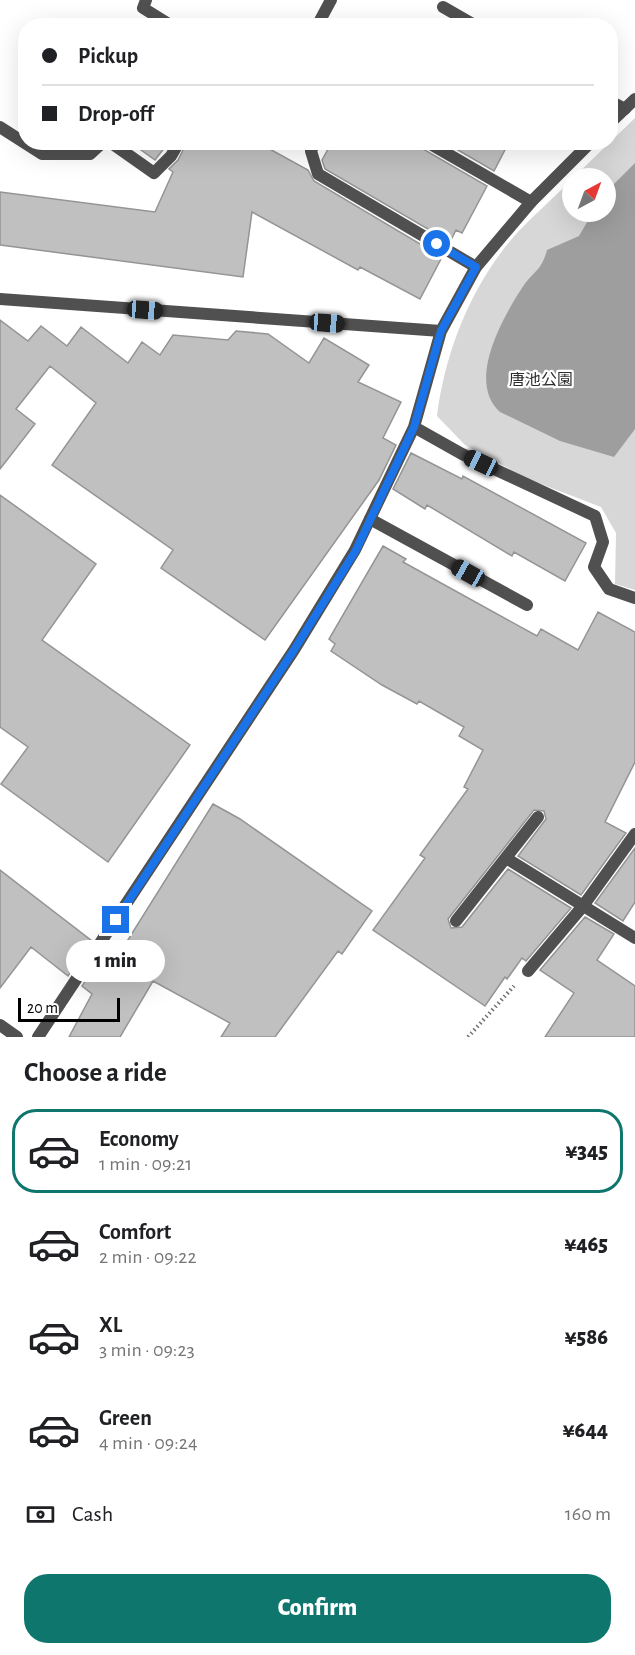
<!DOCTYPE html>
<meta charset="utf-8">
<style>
body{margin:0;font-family:"Alegreya Sans","Noto Sans JP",sans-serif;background:#f2f2f2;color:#202124;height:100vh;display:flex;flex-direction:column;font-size:22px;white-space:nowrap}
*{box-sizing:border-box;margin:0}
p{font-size:20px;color:#757577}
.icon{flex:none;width:33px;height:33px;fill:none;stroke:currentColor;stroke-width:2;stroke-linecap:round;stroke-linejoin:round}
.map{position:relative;height:1037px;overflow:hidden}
.sheet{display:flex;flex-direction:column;background:#fff;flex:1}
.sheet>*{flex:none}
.guide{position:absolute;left:18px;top:18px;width:600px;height:132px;border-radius:24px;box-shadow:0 6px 24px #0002;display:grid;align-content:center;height:132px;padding:0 24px;background:#fff}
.needle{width:39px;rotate:41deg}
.tools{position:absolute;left:562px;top:168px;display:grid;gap:12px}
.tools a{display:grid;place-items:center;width:54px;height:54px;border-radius:50%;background:#fff;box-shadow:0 6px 24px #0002;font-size:30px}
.scale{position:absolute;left:18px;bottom:15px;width:102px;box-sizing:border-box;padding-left:6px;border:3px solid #000;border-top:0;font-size:16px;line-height:21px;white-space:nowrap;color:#000;-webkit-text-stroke:4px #fff;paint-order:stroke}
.end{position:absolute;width:27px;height:27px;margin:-14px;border:8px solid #1a73e8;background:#fff;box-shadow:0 0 0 3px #fff}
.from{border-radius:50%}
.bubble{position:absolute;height:42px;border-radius:21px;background:#fff;box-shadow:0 6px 24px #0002;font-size:20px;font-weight:800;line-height:42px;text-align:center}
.car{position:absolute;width:18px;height:36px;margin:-18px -9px;border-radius:8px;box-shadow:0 0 4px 2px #0007;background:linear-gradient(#222 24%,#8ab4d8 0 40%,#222 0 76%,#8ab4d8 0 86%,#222 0)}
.guide b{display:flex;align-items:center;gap:21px;height:57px;font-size:22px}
.guide b+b{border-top:2px solid #e0e0e0}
.guide i{width:15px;height:15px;background:#202124}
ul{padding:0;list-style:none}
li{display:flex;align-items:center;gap:18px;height:84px;margin:0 12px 9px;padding:0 12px;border:3px solid transparent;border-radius:24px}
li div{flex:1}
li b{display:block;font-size:22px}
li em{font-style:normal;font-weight:800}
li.on{border-color:#0f766e}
li>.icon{width:54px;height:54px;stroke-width:1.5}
h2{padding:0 24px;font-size:27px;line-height:72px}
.pay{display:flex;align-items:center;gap:15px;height:66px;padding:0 24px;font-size:22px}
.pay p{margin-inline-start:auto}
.action{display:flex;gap:12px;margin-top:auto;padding:12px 24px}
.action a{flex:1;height:69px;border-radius:24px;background:#0f766e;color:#fff;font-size:24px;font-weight:800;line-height:69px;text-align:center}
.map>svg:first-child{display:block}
</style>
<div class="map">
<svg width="635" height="1037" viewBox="0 0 635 1037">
<rect width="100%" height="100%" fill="#fff"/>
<!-- green -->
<path fill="#d7d7d7" d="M 635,118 L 635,590 L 615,584 L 616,533 L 601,507 L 528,479 L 465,445 L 437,416 C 445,351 472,283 517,233 C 535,214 554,197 573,179 L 573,212 L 606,212 L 606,178 L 573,178 Z"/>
<!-- water -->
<path fill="#9e9e9e" d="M 635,163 L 635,429 L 614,457 L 560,441 L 500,412 C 466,382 503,317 522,288 C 533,271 541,272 547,250 L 579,236 L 593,212 L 606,212 L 606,192 Z"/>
<!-- building -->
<path fill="#c0c0c0" stroke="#949494" stroke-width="1.5" d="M 130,142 L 169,142 L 155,160 Z
M 187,142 L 257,142 L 308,170 L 314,181 L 442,257 L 420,299 L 360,267 L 358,270 L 252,212 L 243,277 L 0,245 L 0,192 L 155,212 L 173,172 L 169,169 L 178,160 Z
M 332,142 L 419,142 L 423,149 L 487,186 L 462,233 L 456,230 L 450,242 L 325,169 L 322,160 Z
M 444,142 L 509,142 L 494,171 Z
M 0,320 L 28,341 L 41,326 L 67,346 L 81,327 L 128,363 L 142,342 L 160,355 L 173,335 L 228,340 L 236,331 L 268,334 L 309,363 L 324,338 L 369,365 L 358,382 L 401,402 L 383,438 L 396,445 L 379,480 L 265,640 L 161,568 L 173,550 L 52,465 L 96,403 L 50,366 L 16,409 L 35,424 L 0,469 Z
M 411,453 L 462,479 L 463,476 L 586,543 L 565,581 L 514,552 L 512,556 L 427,505 L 425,509 L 393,489 Z
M 0,495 L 96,564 L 42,640 L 190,745 L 108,862 L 1,784 L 28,747 L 0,727 Z
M 383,546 L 406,559 L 403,562 L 537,636 L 541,629 L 578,650 L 598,612 L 635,632 L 635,762 L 605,822 L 626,833 L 581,895 L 518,856 L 546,819 L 544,811 L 534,810 L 448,919 L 451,928 L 462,927 L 508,869 L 571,908 L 526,961 L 522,958 L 507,979 L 505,977 L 485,1006 L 373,930 L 425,858 L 420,855 L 468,789 L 464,787 L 483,750 L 459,736 L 464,727 L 419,701 L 417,704 L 382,685 L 331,651 L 335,644 L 329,639 Z
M 213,804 L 240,819 L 372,911 L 342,954 L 338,951 L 275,1037 L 221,1037 L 230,1023 L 153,981 L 120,1037 L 69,1037 L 92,994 L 82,986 L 105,951 L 116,959 Z
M 635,848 L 635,902 L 623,921 L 595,903 Z
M 0,870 L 92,941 L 68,976 L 31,947 L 0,988 Z
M 585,917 L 614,934 L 597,960 L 635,986 L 635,1037 L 545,1037 L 574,993 L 540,970 Z"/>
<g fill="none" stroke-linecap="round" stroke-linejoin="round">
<!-- path -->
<path stroke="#727272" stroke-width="4" stroke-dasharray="1.5 3" stroke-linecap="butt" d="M 468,1037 L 514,986"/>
<!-- service -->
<path stroke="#505050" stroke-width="12" d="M 443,7 L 476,26
M 317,26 L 331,0
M 610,101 L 625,109
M 315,142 L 311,151 L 318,174 L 476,267
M 427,142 L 531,202
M 370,519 L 527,605"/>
<!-- minor -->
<path stroke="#505050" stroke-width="12" d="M 146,0 L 143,8 L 172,26
M 610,123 L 635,99
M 0,127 L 42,154 L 90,154 L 103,142
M 110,142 L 154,173 L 171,156 L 179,142
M 0,299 L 441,331
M 414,427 L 462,454 L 595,516 L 603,542 L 594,567 L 609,589 L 635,598
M 506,858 L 635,938
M 456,921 L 538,817
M 528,971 L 583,906 L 635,834
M 0,1025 L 17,1037
M 38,1037 L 294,650 L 355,550 L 414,427 L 441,331 L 476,267 L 531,202 L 591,142"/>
</g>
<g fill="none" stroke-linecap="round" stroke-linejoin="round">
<!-- route -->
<path stroke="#1a73e8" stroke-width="8" d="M 116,920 L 294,650 L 356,550 L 414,427 L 441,331 L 476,267 L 437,244"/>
</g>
<g text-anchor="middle" stroke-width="4.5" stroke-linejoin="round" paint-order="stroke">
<!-- park labels -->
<g font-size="16" fill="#2e2e2e" stroke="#fff">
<text x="541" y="385">唐池公園</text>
</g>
</g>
</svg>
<div class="tools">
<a><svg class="needle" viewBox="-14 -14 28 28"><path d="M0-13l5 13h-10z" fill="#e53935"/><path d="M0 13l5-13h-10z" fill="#757577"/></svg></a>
</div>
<div class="scale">20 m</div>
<i class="end from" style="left:437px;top:244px"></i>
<i class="end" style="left:116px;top:920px"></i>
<div class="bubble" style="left:66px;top:940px;width:99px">1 min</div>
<i class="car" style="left:145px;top:310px;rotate:94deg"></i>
<i class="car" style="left:327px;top:323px;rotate:94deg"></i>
<i class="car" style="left:481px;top:463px;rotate:295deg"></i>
<i class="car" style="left:468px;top:573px;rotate:299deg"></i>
<div class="guide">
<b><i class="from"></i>Pickup</b>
<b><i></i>Drop-off</b>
</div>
</div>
<section class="sheet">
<h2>Choose a ride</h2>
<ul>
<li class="on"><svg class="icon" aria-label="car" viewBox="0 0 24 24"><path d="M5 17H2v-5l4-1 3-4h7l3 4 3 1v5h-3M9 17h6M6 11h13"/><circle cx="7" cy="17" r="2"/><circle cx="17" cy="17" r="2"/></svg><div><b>Economy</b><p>1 min · 09:21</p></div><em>¥345</em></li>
<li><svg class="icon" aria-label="car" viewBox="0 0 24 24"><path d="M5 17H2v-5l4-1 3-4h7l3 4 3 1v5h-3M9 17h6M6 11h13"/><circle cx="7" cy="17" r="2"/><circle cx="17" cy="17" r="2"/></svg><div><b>Comfort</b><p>2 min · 09:22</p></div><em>¥465</em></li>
<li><svg class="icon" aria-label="car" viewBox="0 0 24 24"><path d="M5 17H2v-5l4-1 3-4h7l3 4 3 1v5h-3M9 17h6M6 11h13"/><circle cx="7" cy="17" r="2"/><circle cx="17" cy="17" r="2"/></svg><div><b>XL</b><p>3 min · 09:23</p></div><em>¥586</em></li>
<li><svg class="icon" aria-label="car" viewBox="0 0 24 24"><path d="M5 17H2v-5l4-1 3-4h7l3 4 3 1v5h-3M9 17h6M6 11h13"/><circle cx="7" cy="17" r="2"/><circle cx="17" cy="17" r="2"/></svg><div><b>Green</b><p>4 min · 09:24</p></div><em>¥644</em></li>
</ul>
<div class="pay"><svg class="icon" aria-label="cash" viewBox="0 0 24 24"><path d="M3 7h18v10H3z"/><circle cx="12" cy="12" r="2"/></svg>Cash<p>160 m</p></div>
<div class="action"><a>Confirm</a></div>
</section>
